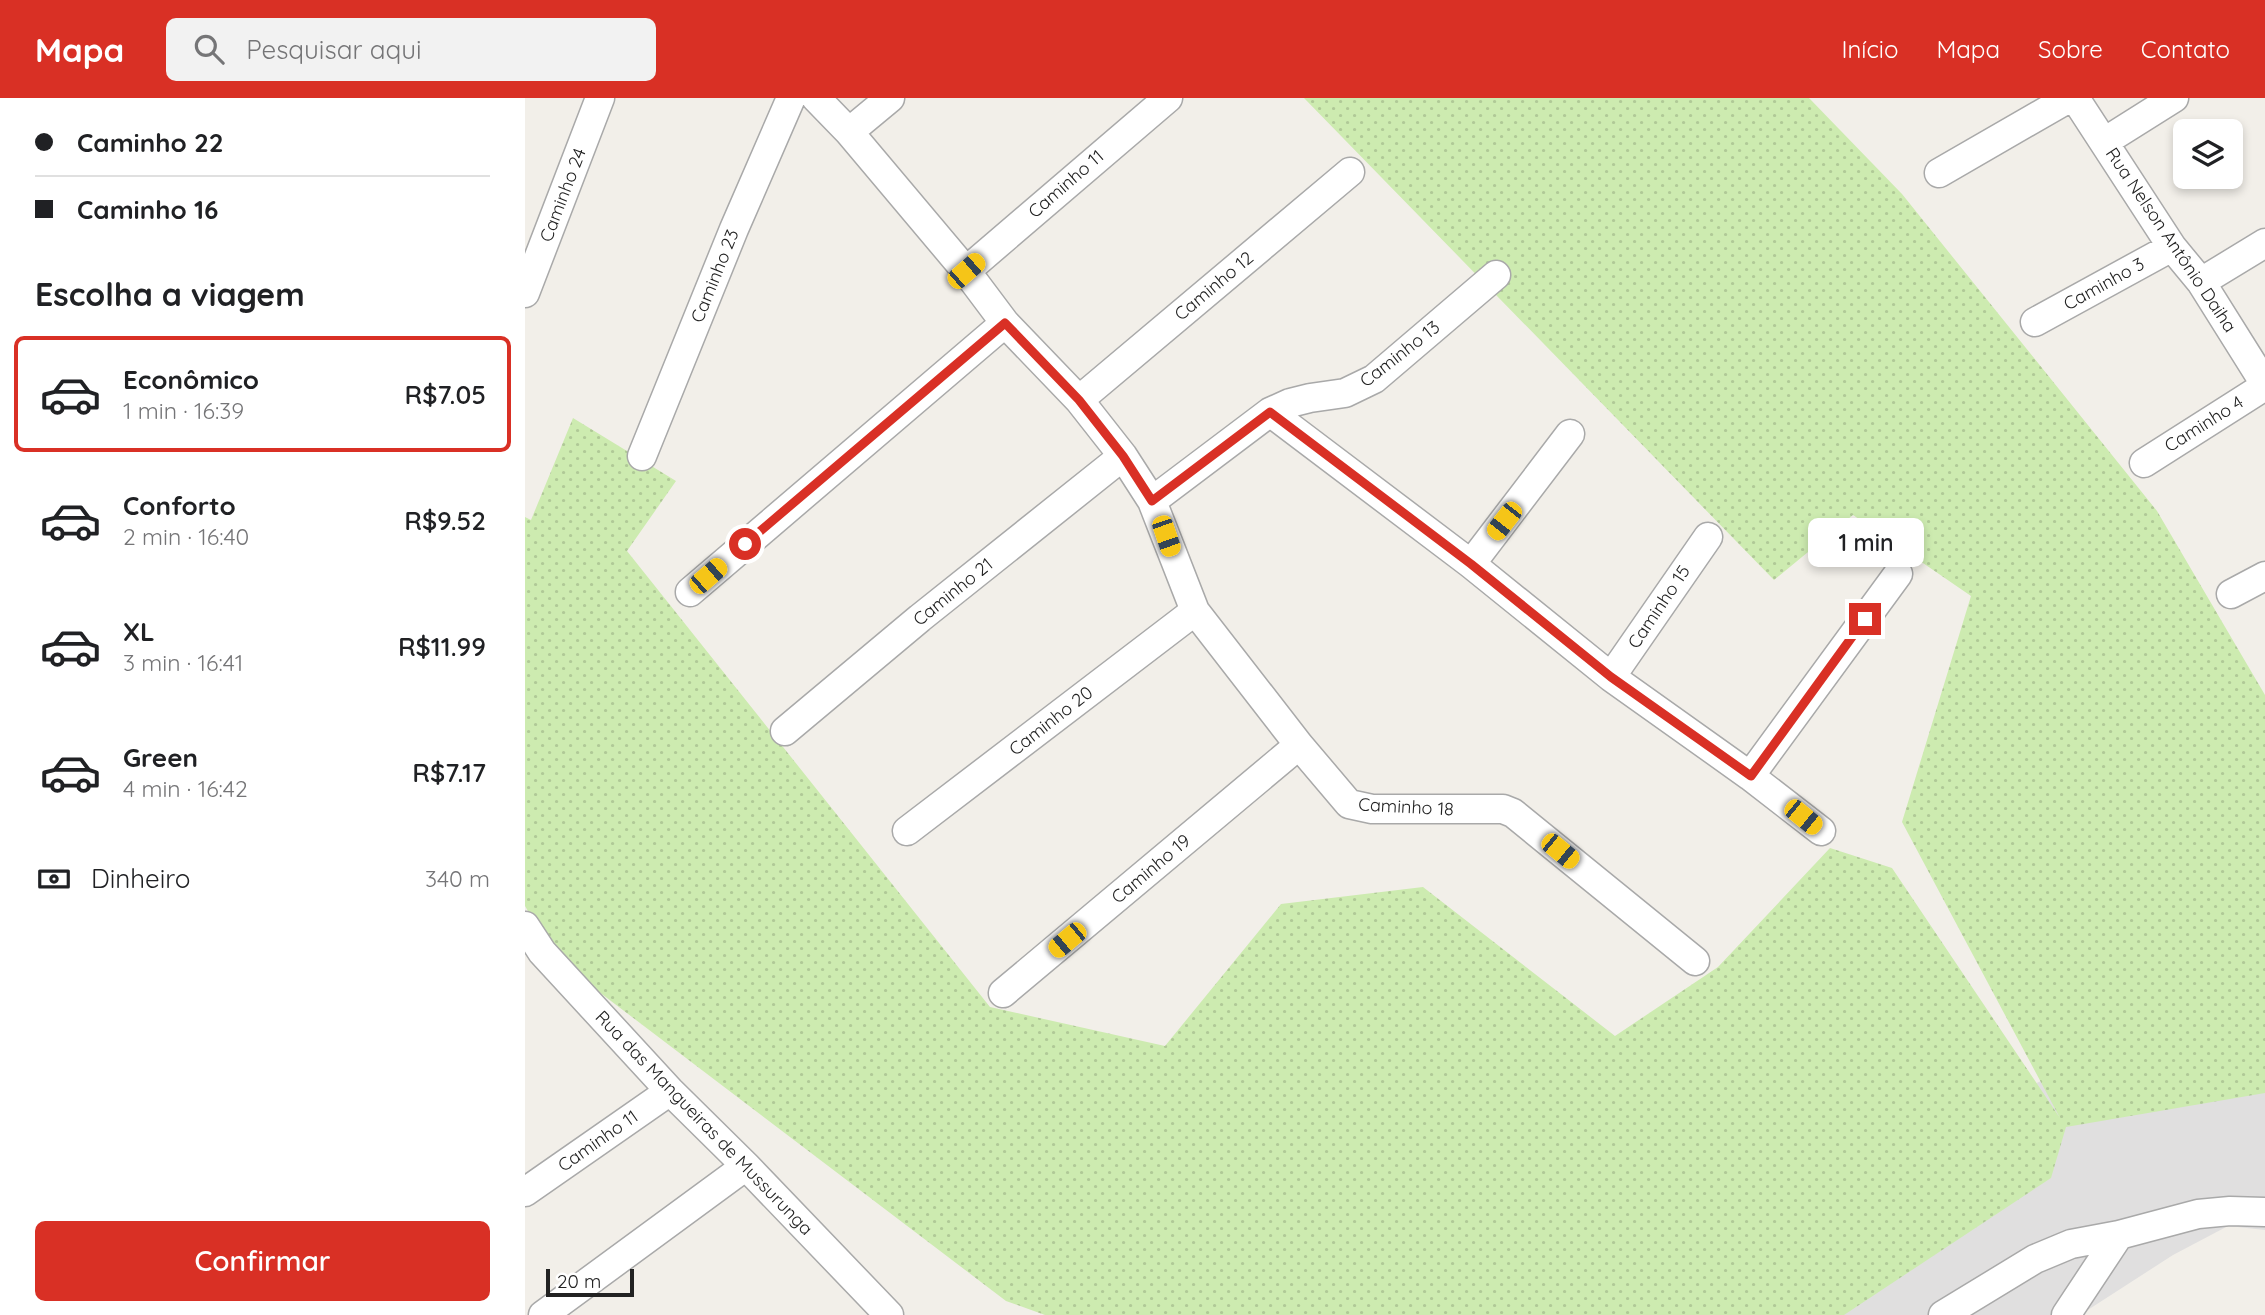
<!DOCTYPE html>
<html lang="pt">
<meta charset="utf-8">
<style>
body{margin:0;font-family:Quicksand,sans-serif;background:#f2f2f2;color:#202124;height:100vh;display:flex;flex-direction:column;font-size:26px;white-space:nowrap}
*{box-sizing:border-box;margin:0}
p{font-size:23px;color:#757577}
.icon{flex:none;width:38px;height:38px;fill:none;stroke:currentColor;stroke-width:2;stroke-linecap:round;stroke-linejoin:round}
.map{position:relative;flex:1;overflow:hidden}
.side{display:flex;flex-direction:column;background:#fff;width:525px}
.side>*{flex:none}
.top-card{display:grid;align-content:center;height:154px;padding:0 35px;background:#fff}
.controls{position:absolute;left:1648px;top:21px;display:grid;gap:14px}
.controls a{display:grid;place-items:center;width:70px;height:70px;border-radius:10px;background:#fff;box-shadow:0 4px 10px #0003;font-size:35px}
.scale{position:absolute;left:21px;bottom:18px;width:88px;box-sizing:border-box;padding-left:7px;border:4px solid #222;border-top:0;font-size:19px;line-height:24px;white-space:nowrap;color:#222;-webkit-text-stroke:5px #fff;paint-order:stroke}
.end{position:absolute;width:32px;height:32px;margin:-16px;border:9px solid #d93025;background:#fff;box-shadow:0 0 0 4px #fff}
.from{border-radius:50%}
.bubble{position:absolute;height:49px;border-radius:10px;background:#fff;box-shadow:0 4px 10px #0003;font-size:23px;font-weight:600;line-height:49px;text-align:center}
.car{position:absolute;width:21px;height:42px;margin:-21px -10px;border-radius:9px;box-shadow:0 0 5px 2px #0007;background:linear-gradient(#f5c518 24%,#345 0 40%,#f5c518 0 76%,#345 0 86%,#f5c518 0)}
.top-card b{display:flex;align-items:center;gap:24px;height:66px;font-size:26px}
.top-card b+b{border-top:2px solid #e0e0e0}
.top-card i{width:18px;height:18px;background:#202124}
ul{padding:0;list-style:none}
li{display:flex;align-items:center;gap:21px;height:116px;margin:0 14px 10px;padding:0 21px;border:4px solid transparent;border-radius:10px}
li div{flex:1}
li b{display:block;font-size:26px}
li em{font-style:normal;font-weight:600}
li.current{border-color:#d93025}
li>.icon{width:63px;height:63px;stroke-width:1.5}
h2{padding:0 35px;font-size:32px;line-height:84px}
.pay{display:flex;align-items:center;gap:18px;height:77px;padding:0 35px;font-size:26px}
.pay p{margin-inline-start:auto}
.button{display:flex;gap:14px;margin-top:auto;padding:14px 35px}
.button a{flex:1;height:80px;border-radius:10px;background:#d93025;color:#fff;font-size:28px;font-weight:600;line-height:80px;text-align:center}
header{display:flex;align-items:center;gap:42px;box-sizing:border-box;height:98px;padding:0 35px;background:#d93025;color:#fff}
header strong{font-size:33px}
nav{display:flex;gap:38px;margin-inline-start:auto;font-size:24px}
.search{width:490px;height:63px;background:#f2f2f2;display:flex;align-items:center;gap:18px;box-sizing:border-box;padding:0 24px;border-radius:10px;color:#757577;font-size:26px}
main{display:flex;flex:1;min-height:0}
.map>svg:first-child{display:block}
</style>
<header>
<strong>Mapa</strong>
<div class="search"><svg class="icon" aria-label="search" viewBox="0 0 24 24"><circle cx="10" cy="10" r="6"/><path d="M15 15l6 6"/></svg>Pesquisar aqui</div>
<nav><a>Início</a><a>Mapa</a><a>Sobre</a><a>Contato</a></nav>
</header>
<main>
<section class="side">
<div class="top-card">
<b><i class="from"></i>Caminho 22</b>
<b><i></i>Caminho 16</b>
</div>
<h2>Escolha a viagem</h2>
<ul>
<li class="current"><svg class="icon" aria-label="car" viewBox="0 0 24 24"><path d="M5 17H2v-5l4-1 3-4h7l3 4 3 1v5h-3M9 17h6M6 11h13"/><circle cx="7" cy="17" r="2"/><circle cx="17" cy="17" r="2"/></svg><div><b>Econômico</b><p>1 min · 16:39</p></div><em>R$7.05</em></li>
<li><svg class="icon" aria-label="car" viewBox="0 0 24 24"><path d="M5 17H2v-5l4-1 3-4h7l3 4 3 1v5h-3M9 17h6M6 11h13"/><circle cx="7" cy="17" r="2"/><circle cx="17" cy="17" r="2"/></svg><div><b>Conforto</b><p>2 min · 16:40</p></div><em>R$9.52</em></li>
<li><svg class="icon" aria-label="car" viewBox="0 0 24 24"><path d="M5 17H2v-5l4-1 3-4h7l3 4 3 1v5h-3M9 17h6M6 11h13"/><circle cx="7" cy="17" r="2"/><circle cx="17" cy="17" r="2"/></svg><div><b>XL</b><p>3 min · 16:41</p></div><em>R$11.99</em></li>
<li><svg class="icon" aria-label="car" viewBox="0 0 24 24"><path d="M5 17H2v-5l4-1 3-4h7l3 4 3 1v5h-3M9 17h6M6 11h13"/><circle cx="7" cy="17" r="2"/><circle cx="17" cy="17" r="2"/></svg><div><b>Green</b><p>4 min · 16:42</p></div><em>R$7.17</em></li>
</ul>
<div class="pay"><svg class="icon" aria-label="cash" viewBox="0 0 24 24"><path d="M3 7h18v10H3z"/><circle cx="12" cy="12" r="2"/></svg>Dinheiro<p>340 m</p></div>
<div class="button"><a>Confirmar</a></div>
</section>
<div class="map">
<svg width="1740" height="1217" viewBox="0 0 1740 1217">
<defs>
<pattern id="grass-dots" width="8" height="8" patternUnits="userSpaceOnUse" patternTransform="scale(1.75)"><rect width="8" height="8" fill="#cdebb0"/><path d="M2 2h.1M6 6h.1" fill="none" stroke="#b0c997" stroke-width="1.8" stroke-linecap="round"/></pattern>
</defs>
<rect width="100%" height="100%" fill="#f2efe9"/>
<!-- residential -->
<path fill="#e0dfdf" d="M 1691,907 L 1740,920 L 1740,1132 L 1703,1128 L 1648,1157 L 1555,1217 L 987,1217 L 998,1208 Z"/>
<!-- grass -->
<path fill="url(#grass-dots)" d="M 779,0 L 1284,0 L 1377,96 L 1632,413 L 1740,597 L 1740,995 L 1541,1029 L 1526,1080 L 1319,1217 L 520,1217 L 481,1203 L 32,862 L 0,808 L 0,419 L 6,422 L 48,320 L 151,383 L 102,453 L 465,909 L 640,948 L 756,806 L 898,789 L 1090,938 L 1193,869 L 1305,750 L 1367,770 L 1535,1020 L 1377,724 L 1446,498 L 1328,417 L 1249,482 Z"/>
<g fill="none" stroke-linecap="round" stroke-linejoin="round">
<!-- street casing -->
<g stroke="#a9a9a9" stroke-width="31">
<path id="street" d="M 291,0 L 324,34 L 441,173 L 480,225 L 554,302 L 598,358 L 627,403 L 670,513 L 774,647 L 824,706 L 847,711 L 978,711 L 988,715 L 1170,863
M 1550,0 L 1647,149 L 1676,184 L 1740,286
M 324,34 L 365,0
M 1579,44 L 1649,0
M 1414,75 L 1544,0
M 441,173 L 643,0
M 1676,184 L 1740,145
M 0,195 L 75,0
M 1510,224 L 1647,149
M 554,302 L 825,74
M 745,314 L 946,466 L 1086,579 L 1225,678 L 1296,733
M 117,358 L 209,131 L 266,0
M 1619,365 L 1740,288
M 627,403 L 745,314 L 765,305 L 785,300 L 820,295 L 849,281 L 971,177
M 946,466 L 1045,336
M 165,494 L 480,225
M 1706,496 L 1740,478
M 1086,579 L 1183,439
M 260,633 L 395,520 L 598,358
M 1225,678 L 1373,476
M 382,733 L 670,513
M 0,828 L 17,854 L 145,993 L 221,1068 L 364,1217
M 478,895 L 774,647
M 0,1094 L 145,993
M 18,1217 L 221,1068
M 1418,1217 L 1510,1161 L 1546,1146 L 1594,1137 L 1673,1116 L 1705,1113 L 1740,1114
M 1541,1217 L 1594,1137"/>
</g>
<!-- street -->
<use href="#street" stroke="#fff" stroke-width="28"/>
</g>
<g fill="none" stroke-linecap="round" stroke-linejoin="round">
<!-- route -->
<path stroke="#d93025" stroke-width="9" d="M 220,446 L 480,225 L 554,302 L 598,358 L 627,403 L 745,314 L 946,466 L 1086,579 L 1226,678 L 1340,521"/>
</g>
<g text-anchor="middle" stroke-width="5" stroke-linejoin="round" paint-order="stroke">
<!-- street labels -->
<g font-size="18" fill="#222" stroke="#fff">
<text transform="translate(541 86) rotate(-41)" y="6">Caminho 11</text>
<text transform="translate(38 97) rotate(-69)" y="6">Caminho 24</text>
<text transform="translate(1646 142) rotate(56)" y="6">Rua Nelson Antônio Daiha</text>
<text transform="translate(190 178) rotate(-68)" y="6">Caminho 23</text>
<text transform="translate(1579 186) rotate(-29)" y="6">Caminho 3</text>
<text transform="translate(689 188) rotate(-40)" y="6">Caminho 12</text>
<text transform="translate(875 256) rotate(-38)" y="6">Caminho 13</text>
<text transform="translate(1679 326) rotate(-32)" y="6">Caminho 4</text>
<text transform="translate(428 494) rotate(-39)" y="6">Caminho 21</text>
<text transform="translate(1134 509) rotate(-56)" y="6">Caminho 15</text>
<text transform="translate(526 623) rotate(-38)" y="6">Caminho 20</text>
<text transform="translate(881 709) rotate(3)" y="6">Caminho 18</text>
<text transform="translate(626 771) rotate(-40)" y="6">Caminho 19</text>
<text transform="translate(179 1025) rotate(46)" y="6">Rua das Mangueiras de Mussurunga</text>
<text transform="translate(73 1043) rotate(-35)" y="6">Caminho 11</text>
</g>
</g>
</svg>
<div class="controls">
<a><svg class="icon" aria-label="layers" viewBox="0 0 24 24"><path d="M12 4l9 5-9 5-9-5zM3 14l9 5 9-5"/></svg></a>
</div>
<div class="scale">20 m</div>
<i class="end from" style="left:220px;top:446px"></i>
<i class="end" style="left:1340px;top:521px"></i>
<div class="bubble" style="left:1283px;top:420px;width:116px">1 min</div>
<i class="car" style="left:441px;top:173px;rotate:49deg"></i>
<i class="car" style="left:979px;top:423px;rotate:218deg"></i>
<i class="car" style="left:641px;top:438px;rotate:161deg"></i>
<i class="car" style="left:183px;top:478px;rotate:49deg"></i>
<i class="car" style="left:1278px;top:719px;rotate:129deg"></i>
<i class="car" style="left:1035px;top:753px;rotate:129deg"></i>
<i class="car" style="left:542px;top:842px;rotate:230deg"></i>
</div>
</main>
